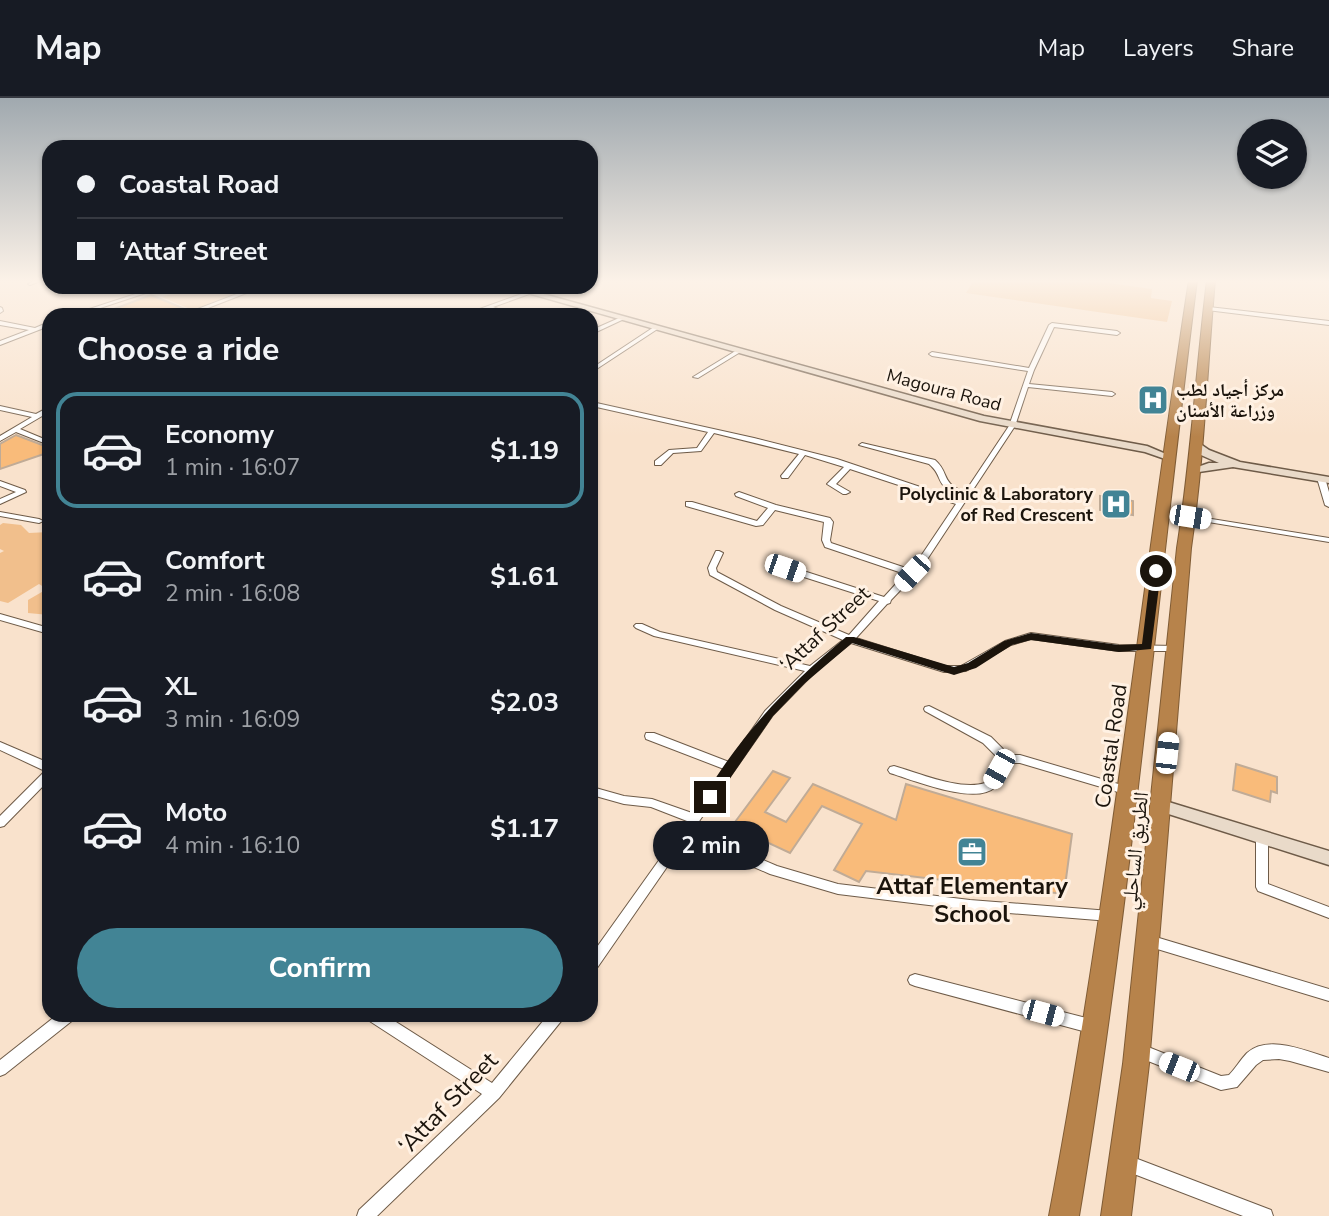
<!DOCTYPE html>
<meta charset="utf-8">
<style>
body{margin:0;font-family:"Nunito Sans","Noto Naskh Arabic",sans-serif;background:#242831;color:#f1f3f6;height:100vh;display:flex;flex-direction:column;font-size:26px;white-space:nowrap}
*{box-sizing:border-box;margin:0}
p{font-size:23px;color:#9ea1a6}
.icon{flex:none;width:38px;height:38px;fill:none;stroke:currentColor;stroke-width:2;stroke-linecap:round;stroke-linejoin:round}
.map{position:relative;flex:1;overflow:hidden}
.drawer{position:absolute;left:42px;top:210px;width:556px;height:714px;display:flex;flex-direction:column;background:#171b24;border-radius:21px;box-shadow:0 2px 5px #0004}
.drawer>*{flex:none}
.hud{position:absolute;left:42px;top:42px;width:556px;height:154px;border-radius:21px;box-shadow:0 2px 5px #0004;display:grid;align-content:center;height:154px;padding:0 35px;background:#171b24}
.controls{position:absolute;left:1237px;top:21px;display:grid;gap:14px}
.controls a{display:grid;place-items:center;width:70px;height:70px;border-radius:50%;background:#171b24;box-shadow:0 2px 5px #0004;font-size:35px}
.end{position:absolute;width:32px;height:32px;margin:-16px;border:9px solid #1b140c;background:#fff;box-shadow:0 0 0 4px #fff}
.from{border-radius:50%}
.bubble{position:absolute;height:49px;border-radius:24px;background:#171b24;box-shadow:0 2px 5px #0004;font-size:23px;font-weight:700;line-height:49px;text-align:center}
.car{position:absolute;width:21px;height:42px;margin:-21px -10px;border-radius:9px;box-shadow:0 0 5px 2px #0007;background:linear-gradient(#fff 24%,#345 0 40%,#fff 0 76%,#345 0 86%,#fff 0)}
.hud b{display:flex;align-items:center;gap:24px;height:66px;font-size:26px}
.hud b+b{border-top:2px solid #363941}
.hud i{width:18px;height:18px;background:#f1f3f6}
ul{padding:0;list-style:none}
li{display:flex;align-items:center;gap:21px;height:116px;margin:0 14px 10px;padding:0 21px;border:4px solid transparent;border-radius:21px}
li div{flex:1}
li b{display:block;font-size:26px}
li em{font-style:normal;font-weight:700}
li.active{border-color:#428495}
li>.icon{width:63px;height:63px;stroke-width:1.5}
h2{padding:0 35px;font-size:32px;line-height:84px}
.button{display:flex;gap:14px;margin-top:auto;padding:14px 35px}
.button a{flex:1;height:80px;border-radius:42px;background:#428495;color:#fff;font-size:28px;font-weight:700;line-height:80px;text-align:center}
header{display:flex;align-items:center;gap:42px;box-sizing:border-box;height:98px;padding:0 35px;background:#171b24;border-bottom:2px solid #363941}
header strong{font-size:33px}
nav{display:flex;gap:38px;margin-inline-start:auto;font-size:24px}
.map>svg:first-child{display:block}
</style>
<header>
<strong>Map</strong>
<nav><a>Map</a><a>Layers</a><a>Share</a></nav>
</header>
<div class="map">
<svg width="1329" height="1118" viewBox="0 0 1329 1118">
<rect width="100%" height="100%" fill="#f9e2cc"/>
<!-- green -->
<path fill="#f1bf8c" d="M 974,182 L 1087,182 L 1152,191 L 1151,200 L 1172,203 L 1167,224 L 966,195 Z
M 193,189 L 252,189 L 192,212 L 162,199 Z
M 3,425 L 21,427 L 29,435 L 49,434 L 49,517 L 28,515 L 28,502 L 47,491 L 39,486 L 8,505 L 0,503 L 0,455 L 4,453 L 0,451 L 0,427 Z"/>
<!-- building -->
<path fill="#f9bb7a" stroke="#c0ab96" stroke-width="2" d="M 151,197 L 187,212 L 179,217 L 98,217 Z
M 16,337 L 45,348 L 44,356 L 0,371 L 0,346 Z
M 1100,398 L 1133,403 L 1133,417 L 1100,412 Z
M 1236,666 L 1277,679 L 1277,695 L 1271,693 L 1270,704 L 1233,692 Z
M 773,673 L 790,680 L 765,714 L 786,724 L 813,686 L 896,722 L 906,686 L 1072,736 L 1064,796 L 866,773 L 859,784 L 834,772 L 862,726 L 822,708 L 790,755 L 732,728 Z"/>
<g fill="none" stroke-linecap="round" stroke-linejoin="round">
<!-- street casing -->
<g stroke="#6e5b48" stroke-width="2">
<path id="street" d="M 36,182 L 43,182 L 30,187 L 28,186 Z
M 157,189 L 164,189 L 79,217 L 71,217 Z
M 255,189 L 262,189 L 190,217 L 182,217 Z
M 527,194 L 532,195 L 493,209 L 513,217 C 504,217 495,211 488,211 C 480,211 473,217 463,217 Z
M 0,209 L 2,210 L 3,213 L 0,215 Z
M 1209,209 L 1329,223 L 1329,227 L 1207,212 L 1206,211 Z
M 619,220 L 624,221 L 592,236 L 592,232 Z
M 0,223 L 35,230 L 49,224 L 49,228 L 0,247 L 0,243 L 29,232 L 0,227 Z
M 1052,225 L 1117,233 L 1120,235 L 1117,237 L 1054,229 L 1034,272 L 1029,286 L 1112,294 L 1115,296 L 1112,298 L 1028,289 L 1015,328 L 928,460 L 915,477 L 891,502 L 890,505 L 887,506 L 856,540 L 945,568 L 961,568 L 1005,543 L 1031,535 L 1119,547 L 1177,548 L 1182,551 L 1180,553 L 1119,553 L 1031,541 L 1011,547 L 966,573 L 944,574 L 851,545 L 815,574 L 773,617 L 693,732 L 777,768 L 838,786 L 970,802 L 1110,813 L 1115,814 L 1116,818 L 1115,822 L 1110,823 L 970,812 L 838,796 L 770,776 L 687,740 L 597,870 L 592,872 L 592,856 L 687,723 L 651,709 L 624,706 L 592,697 L 592,689 L 624,698 L 652,701 L 692,715 L 724,671 L 646,641 L 645,638 L 646,635 L 654,635 L 729,664 L 765,613 L 805,573 L 654,538 L 636,530 L 634,528 L 636,526 L 642,526 L 660,534 L 810,568 L 843,542 L 775,512 L 710,477 L 708,470 L 716,453 L 719,453 L 723,455 L 716,470 L 717,474 L 781,508 L 849,537 L 879,503 L 782,472 L 781,470 L 782,468 L 788,468 L 884,499 L 905,476 L 825,449 L 822,442 L 824,424 L 775,412 L 763,427 L 756,428 L 686,408 L 686,404 L 692,404 L 757,423 L 768,410 L 736,398 L 735,396 L 739,394 L 776,407 L 830,420 L 833,424 L 830,442 L 831,445 L 909,471 L 921,458 L 956,406 L 850,371 L 836,386 L 850,394 L 846,396 L 843,396 L 827,386 L 844,369 L 805,357 L 788,380 L 782,380 L 781,378 L 799,356 L 714,335 L 701,353 L 673,355 L 661,367 L 655,367 L 655,363 L 669,352 L 697,350 L 708,334 L 592,308 L 592,304 L 754,340 L 837,361 L 959,402 L 962,397 C 933,389 945,379 929,366 L 859,347 L 862,345 L 935,362 C 950,375 940,385 965,394 L 1009,328 L 1028,273 L 932,258 L 929,256 L 932,254 L 1029,270 L 1049,227 Z
M 654,229 L 659,230 L 592,274 L 592,270 Z
M 737,252 L 742,253 L 698,280 L 693,279 Z
M 0,308 L 36,316 L 49,309 L 49,314 L 20,331 L 49,343 L 49,347 L 16,334 L 0,343 L 0,338 L 32,319 L 0,312 Z
M 1318,378 L 1321,378 L 1325,380 L 1329,394 L 1329,409 L 1325,407 L 1317,380 Z
M 0,383 L 25,392 L 26,394 L 0,406 L 0,401 L 16,394 L 0,388 Z
M 0,414 L 39,421 L 43,423 L 39,425 L 0,418 Z
M 1187,417 L 1329,440 L 1329,444 L 1190,421 L 1187,421 Z
M 0,516 L 49,530 L 49,536 L 0,522 Z
M 929,608 L 991,639 L 1009,657 L 1020,657 L 1132,690 L 1134,693 L 1132,696 L 1128,697 L 1020,665 L 1009,665 C 1005,672 1002,683 995,689 C 976,708 913,682 890,675 L 888,672 L 890,669 L 894,668 C 919,675 960,693 985,685 L 990,680 L 1000,662 L 983,645 L 925,613 L 924,611 L 925,609 Z
M 0,644 L 49,665 L 49,682 L 4,728 L 0,729 L 0,718 L 45,673 L 0,652 Z
M 1262,734 L 1266,736 L 1268,739 L 1268,786 L 1329,809 L 1329,820 L 1258,793 L 1256,789 L 1256,739 L 1258,736 Z
M 1149,837 L 1329,891 L 1329,903 L 1144,847 L 1142,843 L 1144,839 Z
M 915,876 L 1094,922 L 1099,924 L 1101,929 L 1099,934 L 1094,936 L 915,888 L 910,886 L 908,882 L 910,878 Z
M 57,917 L 75,917 L 73,922 L 5,976 L 0,978 L 0,962 Z
M 366,917 L 385,917 L 492,985 L 548,917 L 564,917 L 562,922 L 499,1000 L 377,1118 L 357,1118 L 359,1112 L 482,996 L 368,922 Z
M 1138,945 L 1221,978 L 1229,977 C 1236,970 1240,962 1247,955 C 1269,936 1305,953 1329,960 L 1329,974 L 1290,963 L 1279,961 L 1263,962 L 1256,967 L 1237,989 L 1221,992 L 1133,957 L 1131,952 L 1133,947 Z
M 1127,1057 L 1271,1112 L 1273,1118 L 1243,1118 L 1121,1071 L 1119,1065 L 1121,1059 Z"/>
</g>
<!-- secondary casing -->
<g stroke="#6e5b48" stroke-width="3">
<path id="secondary" d="M 506,189 L 518,189 L 984,318 L 1147,348 L 1173,359 L 1168,362 L 1145,354 L 980,323 Z
M 1196,343 L 1209,352 L 1240,364 L 1329,379 L 1329,385 L 1233,369 L 1192,375 L 1192,371 L 1209,365 L 1219,365 L 1201,357 L 1191,346 Z
M 1162,702 L 1329,753 L 1329,767 L 1156,712 L 1154,708 L 1156,704 Z"/>
</g>
<!-- highway casing -->
<g stroke="#805c35" stroke-width="2">
<path id="highway" d="M 1189,182 L 1197,182 C 1157,494 1131,808 1079,1118 L 1049,1118 C 1108,808 1141,494 1189,182 Z
M 1207,182 L 1215,182 C 1207,272 1204,361 1191,450 L 1149,966 L 1131,1118 L 1101,1118 L 1123,966 L 1177,450 C 1191,361 1196,272 1207,182 Z"/>
</g>
<!-- street -->
<use href="#street" fill="#fff" fill-rule="evenodd"/>
<!-- secondary -->
<use href="#secondary" fill="#e9dac9" fill-rule="evenodd"/>
<!-- highway -->
<use href="#highway" fill="#b7834b" fill-rule="evenodd"/>
</g>
<!-- sky -->
<linearGradient id="sky" x2="0" y2="1"><stop stop-color="#a0a9af"/><stop offset="0.54" stop-color="#fcf2e8"/><stop offset="1" stop-color="#fcf2e8" stop-opacity="0"/></linearGradient>
<rect width="1329" height="339" fill="url(#sky)"/>
<!-- route -->
<path fill="#1b140c" d="M 1156,470 L 1161,473 L 1151,551 L 1119,554 L 1031,542 L 1012,547 L 976,570 L 954,577 L 852,545 L 805,585 L 773,618 L 715,702 L 710,704 L 704,699 C 742,634 789,587 846,539 L 854,539 L 954,569 L 968,565 L 1004,543 L 1031,535 L 1119,547 L 1142,546 L 1151,473 Z"/>
<!-- icons -->
<defs>
<g id="hospital-square" transform="scale(1.575)"><rect x="-9" y="-9" width="18" height="18" rx="4" fill="#428495" stroke="#fff1e3"/><path d="M-5-5h3v3.5h4V-5h3V5h-3V1.5h-4V5h-3Z" fill="#fff"/></g>
<g id="office-square" transform="scale(1.575)"><rect x="-9" y="-9" width="18" height="18" rx="4" fill="#428495" stroke="#fff1e3"/><path d="M-6-3h4V-5.5h4V-3h4V5H-6ZM-1-4.5V-3h2v-1.5ZM-6 0V1H6V0Z" fill="#fff"/></g>
</defs>
<g fill-rule="evenodd">
<use href="#hospital-square" x="1153" y="302"/>
<use href="#hospital-square" x="1116" y="406"/>
<use href="#office-square" x="972" y="754"/>
</g>
<g text-anchor="middle" stroke-width="6" stroke-linejoin="round" paint-order="stroke">
<!-- far-street labels -->
<g font-size="18" fill="#1b140c" stroke="#fff1e3">
<text transform="translate(944 292) rotate(15)" y="6">Magoura Road</text>
</g>
<!-- far-poi labels -->
<g font-size="18" font-weight="bold" fill="#1b140c" stroke="#fff1e3" text-anchor="start">
<text x="1176" y="298">مركز أجياد لطب<tspan x="1176" dy="21">وزراعة الأسنان</tspan></text>
<text x="1093" y="402" text-anchor="end">Polyclinic &amp; Laboratory<tspan x="1093" dy="21">of Red Crescent</tspan></text>
</g>
<!-- street labels -->
<g font-size="21" fill="#1b140c" stroke="#fff1e3">
<text transform="translate(825 531) rotate(-43)" y="7">‘Attaf Street</text>
<text transform="translate(1111 648) rotate(-82)" y="7">Coastal Road</text>
<text transform="translate(1135 753) rotate(-84)" y="7">الطريق الساحلي</text>
</g>
<!-- near-poi labels -->
<g font-size="24" font-weight="bold" fill="#1b140c" stroke="#fff1e3">
<text x="972" y="796">Attaf Elementary<tspan x="972" dy="28">School</tspan></text>
</g>
<!-- near-street labels -->
<g font-size="24" fill="#1b140c" stroke="#fff1e3">
<text transform="translate(448 1005) rotate(-46)" y="8">‘Attaf Street</text>
</g>
</g>
</svg>
<div class="controls">
<a><svg class="icon" aria-label="layers" viewBox="0 0 24 24"><path d="M12 4l9 5-9 5-9-5zM3 14l9 5 9-5"/></svg></a>
</div>
<i class="end from" style="left:1156px;top:473px"></i>
<i class="end" style="left:710px;top:699px"></i>
<div class="bubble" style="left:653px;top:723px;width:116px">2 min</div>
<i class="car" style="left:1190px;top:419px;rotate:99deg"></i>
<i class="car" style="left:785px;top:470px;rotate:109deg"></i>
<i class="car" style="left:912px;top:475px;rotate:223deg"></i>
<i class="car" style="left:1167px;top:655px;rotate:6deg"></i>
<i class="car" style="left:999px;top:671px;rotate:209deg"></i>
<i class="car" style="left:1043px;top:915px;rotate:105deg"></i>
<i class="car" style="left:1179px;top:969px;rotate:292deg"></i>
<div class="hud">
<b><i class="from"></i>Coastal Road</b>
<b><i></i>‘Attaf Street</b>
</div>
<section class="drawer">
<h2>Choose a ride</h2>
<ul>
<li class="active"><svg class="icon" aria-label="car" viewBox="0 0 24 24"><path d="M5 17H2v-5l4-1 3-4h7l3 4 3 1v5h-3M9 17h6M6 11h13"/><circle cx="7" cy="17" r="2"/><circle cx="17" cy="17" r="2"/></svg><div><b>Economy</b><p>1 min · 16:07</p></div><em>$1.19</em></li>
<li><svg class="icon" aria-label="car" viewBox="0 0 24 24"><path d="M5 17H2v-5l4-1 3-4h7l3 4 3 1v5h-3M9 17h6M6 11h13"/><circle cx="7" cy="17" r="2"/><circle cx="17" cy="17" r="2"/></svg><div><b>Comfort</b><p>2 min · 16:08</p></div><em>$1.61</em></li>
<li><svg class="icon" aria-label="car" viewBox="0 0 24 24"><path d="M5 17H2v-5l4-1 3-4h7l3 4 3 1v5h-3M9 17h6M6 11h13"/><circle cx="7" cy="17" r="2"/><circle cx="17" cy="17" r="2"/></svg><div><b>XL</b><p>3 min · 16:09</p></div><em>$2.03</em></li>
<li><svg class="icon" aria-label="car" viewBox="0 0 24 24"><path d="M5 17H2v-5l4-1 3-4h7l3 4 3 1v5h-3M9 17h6M6 11h13"/><circle cx="7" cy="17" r="2"/><circle cx="17" cy="17" r="2"/></svg><div><b>Moto</b><p>4 min · 16:10</p></div><em>$1.17</em></li>
</ul>
<div class="button"><a>Confirm</a></div>
</section>
</div>
